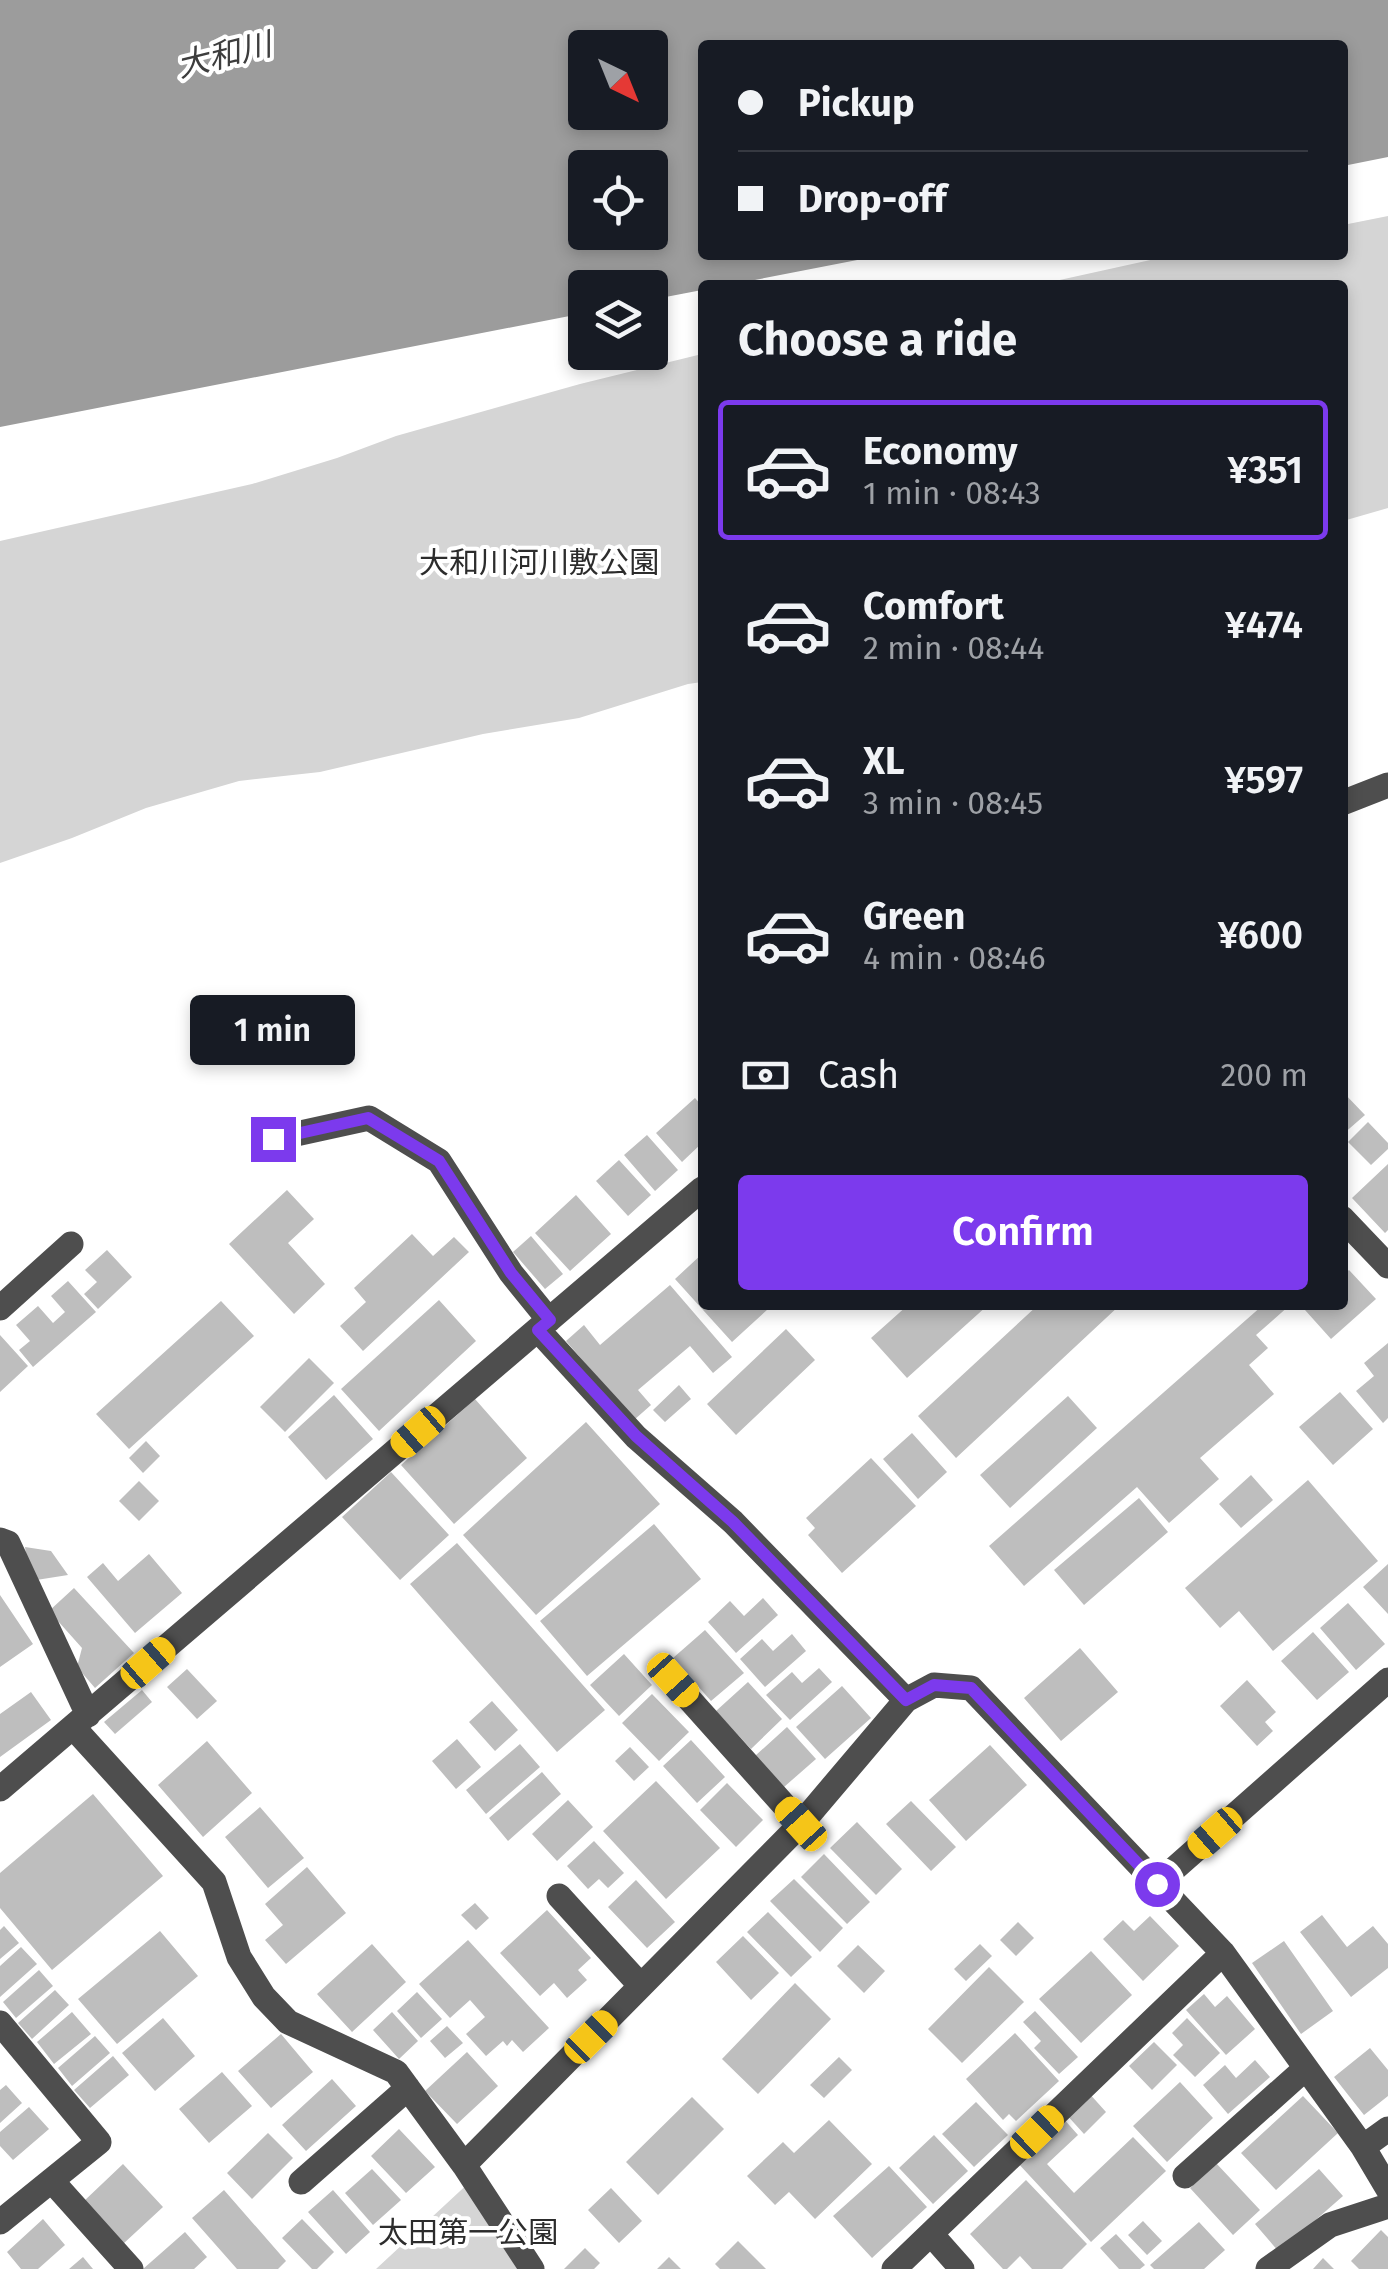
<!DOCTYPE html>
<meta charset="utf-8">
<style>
body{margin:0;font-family:"Fira Sans","Noto Sans JP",sans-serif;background:#20242c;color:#f1f3f6;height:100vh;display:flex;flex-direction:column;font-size:38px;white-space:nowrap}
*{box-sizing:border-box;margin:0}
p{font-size:32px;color:#9ea1a6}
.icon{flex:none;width:55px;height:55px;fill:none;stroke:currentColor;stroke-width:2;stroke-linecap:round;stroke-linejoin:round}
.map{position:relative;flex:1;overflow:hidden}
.side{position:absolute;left:698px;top:280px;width:650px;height:1030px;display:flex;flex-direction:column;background:#171b24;border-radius:10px;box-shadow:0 5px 15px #0003}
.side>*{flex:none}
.guide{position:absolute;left:698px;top:40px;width:650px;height:220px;border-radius:10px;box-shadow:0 5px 15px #0003;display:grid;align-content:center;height:220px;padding:0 40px;background:#171b24}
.needle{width:65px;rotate:137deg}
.tools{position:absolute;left:568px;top:30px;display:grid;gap:20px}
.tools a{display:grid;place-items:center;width:100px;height:100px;border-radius:10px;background:#171b24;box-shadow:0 5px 15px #0003;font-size:50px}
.end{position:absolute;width:45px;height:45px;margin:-22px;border:12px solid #7c3aed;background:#fff;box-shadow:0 0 0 5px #fff}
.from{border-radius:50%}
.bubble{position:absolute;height:70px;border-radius:10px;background:#171b24;box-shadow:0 5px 15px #0003;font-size:32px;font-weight:600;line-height:70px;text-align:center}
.car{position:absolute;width:30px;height:60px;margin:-30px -15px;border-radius:12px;box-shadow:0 0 8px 2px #0007;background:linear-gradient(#f5c518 24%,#345 0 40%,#f5c518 0 76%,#345 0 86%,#f5c518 0)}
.guide b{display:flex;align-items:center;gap:35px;height:95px;font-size:38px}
.guide b+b{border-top:2px solid #363941}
.guide i{width:25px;height:25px;background:#f1f3f6}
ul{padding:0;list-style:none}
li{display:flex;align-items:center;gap:30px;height:140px;margin:0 20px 15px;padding:0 20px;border:5px solid transparent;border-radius:10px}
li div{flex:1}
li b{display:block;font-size:38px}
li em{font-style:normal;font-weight:600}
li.selected{border-color:#7c3aed}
li>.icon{width:90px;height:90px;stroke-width:1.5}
h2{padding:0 40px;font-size:45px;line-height:120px}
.pay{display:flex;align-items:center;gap:25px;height:110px;padding:0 40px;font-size:38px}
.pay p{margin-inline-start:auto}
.primary-button{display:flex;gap:20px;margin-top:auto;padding:20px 40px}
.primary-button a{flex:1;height:115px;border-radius:10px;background:#7c3aed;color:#fff;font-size:40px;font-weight:600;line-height:115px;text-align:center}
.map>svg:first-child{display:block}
</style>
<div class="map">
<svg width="1388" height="2269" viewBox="0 0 1388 2269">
<rect width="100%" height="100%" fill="#fff"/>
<!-- green -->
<path fill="#d5d5d5" d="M 1388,216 L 1388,508 L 1343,521 L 1342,285 L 1037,285 L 1173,255 L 1342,255 L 1343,225 Z
M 702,354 L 702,682 L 688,684 L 579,718 L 483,734 L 320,772 L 239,781 L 146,808 L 72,838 L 0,863 L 0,541 L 252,484 L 337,458 L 396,436 L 580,384 Z
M 473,2179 L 532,2269 L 376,2269 Z"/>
<!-- water -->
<path fill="#9c9c9c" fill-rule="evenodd" d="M 0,0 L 1388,0 L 1388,157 L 1343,166 L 1342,45 L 702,45 L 702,255 L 883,255 L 729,285 L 702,285 L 702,290 L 650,300 L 650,288 L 585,288 L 585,313 L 0,427 ZM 585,48 L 650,48 L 650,112 L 585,112 ZM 585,168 L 650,168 L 650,232 L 585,232 Z"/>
<!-- building -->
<path fill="#bebebe" d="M 1342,1091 L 1365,1115 L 1342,1135 Z
M 695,1098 L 702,1106 L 702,1143 L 682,1162 L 656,1133 Z
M 1368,1122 L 1388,1143 L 1388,1149 L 1371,1165 L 1348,1142 Z
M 647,1135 L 678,1170 L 655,1191 L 624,1155 Z
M 619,1160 L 651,1195 L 628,1216 L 596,1181 Z
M 1388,1164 L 1388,1230 L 1385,1233 L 1352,1198 Z
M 287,1190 L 314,1219 L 288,1243 L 325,1284 L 294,1314 L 229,1244 Z
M 576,1195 L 611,1234 L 570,1271 L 535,1233 Z
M 412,1234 L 433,1256 L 454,1237 L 469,1252 L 363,1351 L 340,1326 L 366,1302 L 354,1288 Z
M 531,1236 L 563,1274 L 545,1289 L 513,1252 Z
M 107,1250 L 132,1277 L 98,1309 L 84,1294 L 97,1282 L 85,1270 Z
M 702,1254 L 702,1305 L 764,1305 L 768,1309 L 732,1342 L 675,1279 Z
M 1349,1270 L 1376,1299 L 1331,1339 L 1305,1310 L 1310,1305 L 1342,1305 L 1342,1276 Z
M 68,1281 L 96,1312 L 33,1367 L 19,1350 L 30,1341 L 16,1325 L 38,1306 L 53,1323 L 65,1312 L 51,1296 Z
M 670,1285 L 732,1357 L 713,1373 L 690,1346 L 638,1390 L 651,1405 L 634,1420 L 566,1341 L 584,1325 L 600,1345 Z
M 439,1300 L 476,1341 L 379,1431 L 341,1389 Z
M 221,1301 L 254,1336 L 129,1449 L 96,1414 Z
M 908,1305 L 988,1305 L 907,1378 L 871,1338 Z
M 1038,1305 L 1120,1305 L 956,1458 L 918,1416 Z
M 1263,1305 L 1290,1305 L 1256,1335 L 1268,1348 L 1249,1365 L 1274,1394 L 1200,1458 L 1219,1479 L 1169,1523 L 1137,1487 L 1024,1586 L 989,1546 Z
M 786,1329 L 815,1360 L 736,1435 L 707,1404 Z
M 0,1335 L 28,1366 L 0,1392 Z
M 1388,1343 L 1388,1418 L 1383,1423 L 1356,1391 L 1374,1376 L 1364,1363 Z
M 309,1358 L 334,1383 L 285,1432 L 260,1407 Z
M 679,1385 L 691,1399 L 665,1422 L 653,1410 Z
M 1340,1392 L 1373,1429 L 1333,1465 L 1299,1427 Z
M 334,1395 L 373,1439 L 326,1480 L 288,1437 Z
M 1068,1396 L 1097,1428 L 1010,1508 L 980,1475 Z
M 475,1399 L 527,1458 L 454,1524 L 401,1465 Z
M 586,1422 L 660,1504 L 536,1615 L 463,1535 Z
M 912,1433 L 947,1472 L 918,1499 L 883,1459 Z
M 146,1441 L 160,1456 L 143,1473 L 129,1458 Z
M 871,1458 L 916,1506 L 842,1573 L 808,1535 L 815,1528 L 806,1518 Z
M 391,1472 L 449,1535 L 400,1580 L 342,1517 Z
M 1251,1475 L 1273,1500 L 1241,1528 L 1219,1504 Z
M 1308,1480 L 1378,1561 L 1273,1651 L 1239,1611 L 1220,1628 L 1185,1588 Z
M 139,1481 L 159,1501 L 139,1521 L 119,1501 Z
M 1139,1498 L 1168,1532 L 1084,1605 L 1054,1570 Z
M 654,1524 L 701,1579 L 587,1676 L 540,1621 Z
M 457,1543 L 605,1710 L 557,1752 L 410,1584 Z
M 25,1547 L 51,1551 L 68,1575 L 30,1581 Z
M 149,1554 L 182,1593 L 135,1633 L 87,1577 L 103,1563 L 118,1581 Z
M 1388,1564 L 1388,1614 L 1363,1587 Z
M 74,1588 L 134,1653 L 95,1688 L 77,1667 L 82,1648 L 49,1611 Z
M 0,1595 L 33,1644 L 0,1667 Z
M 763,1598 L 778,1615 L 736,1653 L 708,1622 L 730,1601 L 744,1616 Z
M 1348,1603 L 1385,1644 L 1356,1670 L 1320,1628 Z
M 705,1630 L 744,1673 L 711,1701 L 673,1658 Z
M 1313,1632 L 1349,1672 L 1317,1700 L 1281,1661 Z
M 792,1634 L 806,1651 L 765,1687 L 740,1659 L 762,1639 L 773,1651 Z
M 1080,1648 L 1118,1692 L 1061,1741 L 1024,1698 Z
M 624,1654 L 652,1685 L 619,1716 L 590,1685 Z
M 819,1668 L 832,1682 L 790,1720 L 766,1695 L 792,1672 L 802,1683 Z
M 187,1669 L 217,1701 L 197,1719 L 167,1687 Z
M 1247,1680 L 1276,1712 L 1265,1722 L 1273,1731 L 1257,1746 L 1220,1706 Z
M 748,1682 L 782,1719 L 751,1749 L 716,1711 Z
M 842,1686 L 871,1718 L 825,1759 L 796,1727 Z
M 142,1690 L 152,1702 L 115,1734 L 104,1722 Z
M 31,1692 L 51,1720 L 0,1757 L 0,1714 Z
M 652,1694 L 689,1732 L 659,1761 L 622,1723 Z
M 492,1701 L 518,1730 L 495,1751 L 469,1722 Z
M 787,1727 L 816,1759 L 784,1787 L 755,1756 Z
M 457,1739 L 481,1767 L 456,1789 L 432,1761 Z
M 691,1740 L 725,1777 L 697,1803 L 663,1766 Z
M 207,1741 L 252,1793 L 203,1837 L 158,1785 Z
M 520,1744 L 540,1767 L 486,1814 L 466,1790 Z
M 990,1745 L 1027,1785 L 966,1841 L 929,1800 Z
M 630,1747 L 649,1767 L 634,1781 L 615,1761 Z
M 542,1772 L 561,1794 L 508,1841 L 489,1818 Z
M 656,1781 L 720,1848 L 666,1899 L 603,1831 Z
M 727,1783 L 763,1820 L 736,1847 L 700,1810 Z
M 93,1794 L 163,1876 L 52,1970 L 0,1908 L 0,1873 Z
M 568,1800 L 593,1827 L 557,1861 L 532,1834 Z
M 911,1801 L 956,1847 L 931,1871 L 886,1824 Z
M 260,1807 L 304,1858 L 268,1888 L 225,1837 Z
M 857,1822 L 902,1869 L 876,1895 L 830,1848 Z
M 594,1841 L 624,1873 L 608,1888 L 599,1879 L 588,1889 L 567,1866 Z
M 824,1854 L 870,1902 L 847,1924 L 801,1877 Z
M 307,1867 L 346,1913 L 286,1964 L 265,1940 L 283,1925 L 265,1904 Z
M 794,1879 L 843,1928 L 820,1952 L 770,1901 Z
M 636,1880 L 675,1922 L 647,1948 L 608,1907 Z
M 475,1903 L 489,1918 L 476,1930 L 461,1915 Z
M 547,1910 L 591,1958 L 578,1970 L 587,1980 L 567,1998 L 554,1983 L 540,1996 L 500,1953 Z
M 768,1912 L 812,1957 L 791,1977 L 747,1932 Z
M 1322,1915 L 1347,1947 L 1373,1926 L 1388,1944 L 1388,1968 L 1351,1997 L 1300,1932 Z
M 1150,1916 L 1179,1946 L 1143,1981 L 1103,1939 L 1123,1920 L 1134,1931 Z
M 1018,1922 L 1034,1938 L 1016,1956 L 1000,1940 Z
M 4,1926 L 19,1943 L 0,1959 L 0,1930 Z
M 160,1931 L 198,1976 L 117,2044 L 78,1999 Z
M 743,1936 L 779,1973 L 751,2000 L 716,1962 Z
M 468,1940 L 549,2028 L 523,2052 L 512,2040 L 507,2046 L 503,2041 L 486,2056 L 466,2034 L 485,2017 L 470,2000 L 450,2018 L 419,1984 Z
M 1284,1941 L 1333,2011 L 1301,2034 L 1252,1963 Z
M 372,1944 L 406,1982 L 352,2032 L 317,1994 Z
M 980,1944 L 992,1956 L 966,1981 L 954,1969 Z
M 858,1945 L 885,1971 L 864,1993 L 837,1966 Z
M 21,1947 L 37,1964 L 0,1997 L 0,1966 Z
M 1091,1951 L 1132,1995 L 1081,2043 L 1039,1999 Z
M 989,1967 L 1024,2002 L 962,2063 L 928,2029 Z
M 39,1970 L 53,1986 L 16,2018 L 3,2002 Z
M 795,1983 L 831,2019 L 758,2094 L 722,2059 Z
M 55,1990 L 69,2005 L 32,2039 L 18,2023 Z
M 417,1992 L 442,2019 L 421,2038 L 397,2011 Z
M 1204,1994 L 1215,2007 L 1227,1996 L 1255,2029 L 1226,2055 L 1186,2010 Z
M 1035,2011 L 1078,2057 L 1059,2074 L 1034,2048 L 1041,2041 L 1023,2022 Z
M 72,2012 L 91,2034 L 54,2064 L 37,2042 Z
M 392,2012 L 418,2041 L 399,2059 L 373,2030 Z
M 163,2018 L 195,2056 L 155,2091 L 122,2053 Z
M 1187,2018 L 1220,2053 L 1195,2077 L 1173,2055 L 1183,2045 L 1172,2033 Z
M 447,2026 L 463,2043 L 445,2058 L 430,2041 Z
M 1015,2033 L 1059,2081 L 1016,2121 L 1009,2114 L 1003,2120 L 966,2079 Z
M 281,2034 L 313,2072 L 271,2108 L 238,2071 Z
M 95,2036 L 110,2053 L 72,2086 L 58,2068 Z
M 1154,2042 L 1177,2065 L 1152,2090 L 1129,2066 Z
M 1370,2048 L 1388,2070 L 1388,2096 L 1364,2115 L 1334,2077 Z
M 467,2052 L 498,2086 L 457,2124 L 425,2091 Z
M 113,2056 L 129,2075 L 90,2108 L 74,2090 Z
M 839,2057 L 852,2070 L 824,2098 L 810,2085 Z
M 1255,2060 L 1270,2077 L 1228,2114 L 1203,2085 L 1225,2065 L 1236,2078 Z
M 222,2072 L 252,2106 L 209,2143 L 179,2109 Z
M 332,2079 L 356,2106 L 306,2151 L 282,2125 Z
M 1180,2082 L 1213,2118 L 1167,2162 L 1133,2126 Z
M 6,2085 L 22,2103 L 0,2123 L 0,2090 Z
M 1088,2092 L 1106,2112 L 1084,2134 L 1065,2113 Z
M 1303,2096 L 1338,2133 L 1276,2190 L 1241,2153 Z
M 692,2097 L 724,2129 L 658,2195 L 626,2162 Z
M 976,2102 L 1008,2135 L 974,2167 L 942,2134 Z
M 29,2107 L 49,2129 L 13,2160 L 0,2146 L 0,2132 Z
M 1062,2117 L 1078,2135 L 1047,2164 L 1074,2193 L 1133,2137 L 1166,2171 L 1091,2242 L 1016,2161 Z
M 829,2120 L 872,2164 L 815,2219 L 789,2192 L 775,2205 L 747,2176 L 783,2142 L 794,2153 Z
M 399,2129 L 435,2167 L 406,2193 L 371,2156 Z
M 268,2133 L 293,2158 L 252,2199 L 227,2173 Z
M 934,2135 L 968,2171 L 933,2204 L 899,2168 Z
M 1216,2163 L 1260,2210 L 1233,2235 L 1190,2188 Z
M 123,2164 L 163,2207 L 123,2244 L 83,2202 Z
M 889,2166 L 927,2207 L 872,2258 L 833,2216 Z
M 372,2169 L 401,2200 L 373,2225 L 345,2193 Z
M 1319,2169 L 1343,2196 L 1279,2252 L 1255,2224 Z
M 1026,2180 L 1087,2244 L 1062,2269 L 1032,2269 L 1020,2256 L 1007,2269 L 1003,2269 L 970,2234 Z
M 611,2188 L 642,2221 L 619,2243 L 588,2210 Z
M 224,2190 L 286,2261 L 278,2269 L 237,2269 L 192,2218 Z
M 333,2190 L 370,2232 L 346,2254 L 308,2212 Z
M 43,2219 L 65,2245 L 38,2269 L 21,2269 L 7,2252 Z
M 302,2219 L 334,2252 L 317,2269 L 312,2269 L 282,2238 Z
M 1143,2221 L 1162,2241 L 1147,2255 L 1128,2235 Z
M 1199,2222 L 1225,2250 L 1204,2269 L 1154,2269 L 1150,2265 Z
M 1381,2230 L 1388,2237 L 1388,2269 L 1359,2269 L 1351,2261 Z
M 185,2232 L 207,2257 L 194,2269 L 143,2269 Z
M 1116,2234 L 1145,2265 L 1140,2269 L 1119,2269 L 1100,2248 Z
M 738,2241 L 766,2269 L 720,2269 L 715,2264 Z
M 585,2248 L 600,2263 L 594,2269 L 564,2269 Z
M 83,2257 L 93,2269 L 69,2269 Z
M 669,2257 L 681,2269 L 657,2269 Z
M 1323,2258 L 1334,2269 L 1313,2269 Z"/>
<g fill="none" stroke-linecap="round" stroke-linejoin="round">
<!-- minor -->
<path stroke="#4e4e4e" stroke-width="25" d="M 1342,803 L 1388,785
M 273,1139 L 369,1118 L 439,1161 L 511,1273 L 549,1320
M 1342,1218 L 1388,1266
M 0,1308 L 71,1244
M 538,1330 L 636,1437 L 733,1522 L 906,1700
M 0,1540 L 8,1543 L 88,1715
M 673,1681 L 801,1824
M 73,1727 L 214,1882 L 239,1957 L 264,1997 L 288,2022 L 396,2072 L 464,2165 L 532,2269
M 0,1789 L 702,1189
M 1157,1884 L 1388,1680
M 559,1896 L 641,1986
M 0,2023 L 99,2142 L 0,2222
M 1363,2147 L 1388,2129
M 464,2165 L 801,1824 L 906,1700 L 934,1685 L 971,1688 L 1223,1953 L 1363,2147 L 1388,2189
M 1185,2176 L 1306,2068
M 52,2181 L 131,2269
M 301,2182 L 408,2088
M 931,2234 L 962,2269
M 894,2269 L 1223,1953
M 1268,2269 L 1330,2225 L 1388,2206"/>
</g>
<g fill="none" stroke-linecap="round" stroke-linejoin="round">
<!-- route -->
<path stroke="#7c3aed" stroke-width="12" d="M 273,1139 L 368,1118 L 439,1161 L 511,1273 L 550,1320 L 538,1330 L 636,1436 L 733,1522 L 906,1700 L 934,1685 L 971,1688 L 1157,1884"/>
</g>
<g text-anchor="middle" stroke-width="8" stroke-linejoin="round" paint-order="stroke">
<!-- park labels -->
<g font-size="30" fill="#2c2c2c" stroke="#fff">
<text x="539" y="573">大和川河川敷公園</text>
<text x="468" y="2243">太田第一公園</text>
</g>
<!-- water labels -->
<g font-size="32" font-style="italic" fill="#3d3d3d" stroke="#fff">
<text transform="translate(224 55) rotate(-14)" y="11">大和川</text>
</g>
</g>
</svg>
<div class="tools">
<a><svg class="needle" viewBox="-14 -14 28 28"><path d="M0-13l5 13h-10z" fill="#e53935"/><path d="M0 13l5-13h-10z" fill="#9ea1a6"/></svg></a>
<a><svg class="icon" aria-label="locate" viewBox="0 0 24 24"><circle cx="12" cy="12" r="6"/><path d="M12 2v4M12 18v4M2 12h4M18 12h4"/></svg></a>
<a><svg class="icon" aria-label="layers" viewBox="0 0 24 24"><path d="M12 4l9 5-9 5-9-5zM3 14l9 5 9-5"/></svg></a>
</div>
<i class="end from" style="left:1157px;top:1884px"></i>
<i class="end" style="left:273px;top:1139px"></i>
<div class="bubble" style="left:190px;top:995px;width:165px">1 min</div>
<i class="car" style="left:418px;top:1432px;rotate:229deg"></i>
<i class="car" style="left:148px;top:1663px;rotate:49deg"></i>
<i class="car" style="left:673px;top:1680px;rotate:138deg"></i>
<i class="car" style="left:801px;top:1824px;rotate:318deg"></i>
<i class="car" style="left:1215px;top:1833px;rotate:229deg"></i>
<i class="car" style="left:591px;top:2037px;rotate:45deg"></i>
<i class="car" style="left:1037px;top:2132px;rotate:46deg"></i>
<div class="guide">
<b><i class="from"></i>Pickup</b>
<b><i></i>Drop-off</b>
</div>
<section class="side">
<h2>Choose a ride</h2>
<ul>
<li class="selected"><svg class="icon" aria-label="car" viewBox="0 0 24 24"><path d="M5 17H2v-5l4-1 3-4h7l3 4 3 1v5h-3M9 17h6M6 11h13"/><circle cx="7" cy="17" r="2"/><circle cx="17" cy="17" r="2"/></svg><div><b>Economy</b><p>1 min · 08:43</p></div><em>¥351</em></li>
<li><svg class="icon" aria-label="car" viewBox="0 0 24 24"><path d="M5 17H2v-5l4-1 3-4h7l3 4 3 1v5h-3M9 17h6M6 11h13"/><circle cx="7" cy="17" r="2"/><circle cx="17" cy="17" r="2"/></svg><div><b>Comfort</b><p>2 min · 08:44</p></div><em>¥474</em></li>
<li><svg class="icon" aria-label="car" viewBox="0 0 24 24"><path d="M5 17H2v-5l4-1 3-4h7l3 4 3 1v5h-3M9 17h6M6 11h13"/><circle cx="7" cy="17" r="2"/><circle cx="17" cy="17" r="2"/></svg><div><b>XL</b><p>3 min · 08:45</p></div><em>¥597</em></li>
<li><svg class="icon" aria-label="car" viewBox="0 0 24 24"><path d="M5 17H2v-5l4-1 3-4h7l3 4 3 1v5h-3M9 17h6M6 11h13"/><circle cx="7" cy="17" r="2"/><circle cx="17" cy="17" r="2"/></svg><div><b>Green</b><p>4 min · 08:46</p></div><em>¥600</em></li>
</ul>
<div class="pay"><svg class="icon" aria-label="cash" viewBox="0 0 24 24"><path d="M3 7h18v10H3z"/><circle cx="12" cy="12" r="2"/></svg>Cash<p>200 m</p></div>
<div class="primary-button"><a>Confirm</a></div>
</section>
</div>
